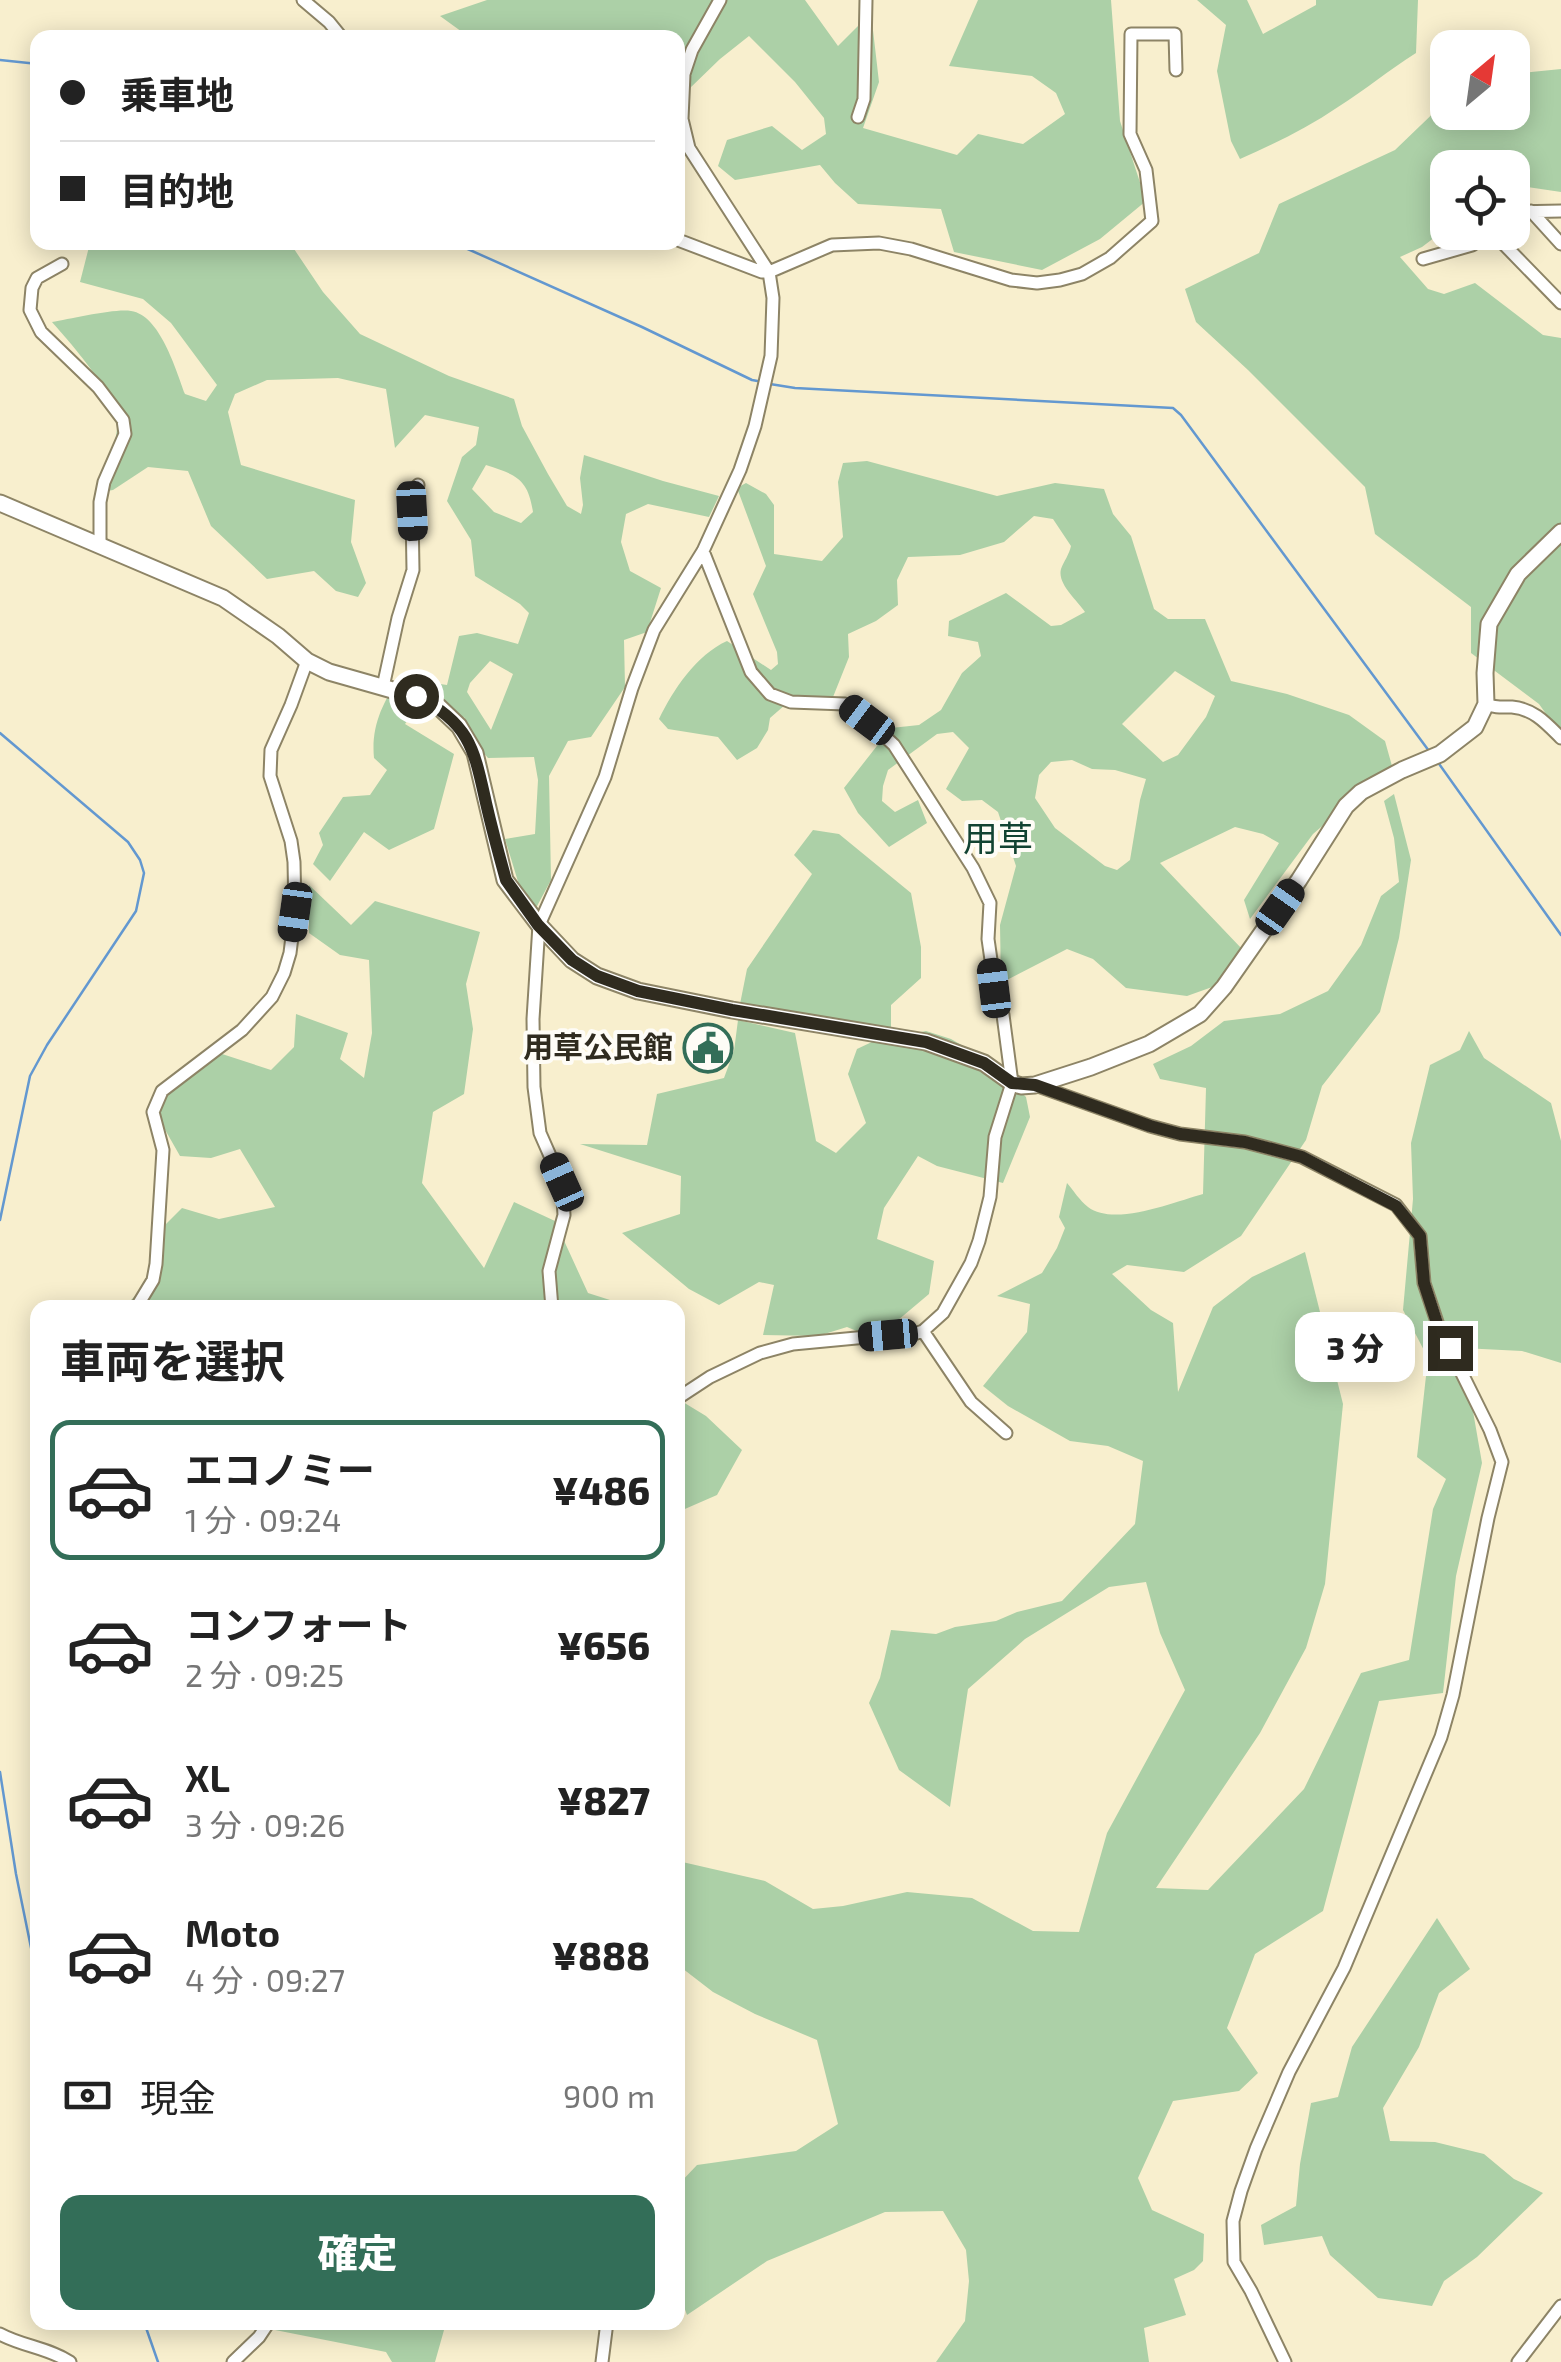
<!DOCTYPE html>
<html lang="ja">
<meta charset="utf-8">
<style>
body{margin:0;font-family:"Exo 2","Noto Sans JP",sans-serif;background:#f6f6f6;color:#222;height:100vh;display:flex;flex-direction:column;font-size:38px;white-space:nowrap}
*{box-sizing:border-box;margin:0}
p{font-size:32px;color:#767676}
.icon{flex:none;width:55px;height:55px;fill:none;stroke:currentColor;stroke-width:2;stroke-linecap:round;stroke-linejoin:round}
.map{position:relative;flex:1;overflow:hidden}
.sheet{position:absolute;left:30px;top:1300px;width:655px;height:1030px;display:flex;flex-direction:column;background:#fff;border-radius:20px;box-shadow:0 5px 25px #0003}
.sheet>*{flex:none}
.banner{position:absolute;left:30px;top:30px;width:655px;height:220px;border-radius:20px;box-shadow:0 5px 25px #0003;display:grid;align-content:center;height:220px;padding:0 30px;background:#fff}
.needle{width:65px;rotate:29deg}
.buttons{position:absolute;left:1430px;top:30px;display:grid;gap:20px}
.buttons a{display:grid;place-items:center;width:100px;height:100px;border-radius:20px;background:#fff;box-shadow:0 5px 25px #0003;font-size:50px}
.end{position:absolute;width:45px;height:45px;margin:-22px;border:12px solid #2f2b1f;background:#fff;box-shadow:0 0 0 5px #fff}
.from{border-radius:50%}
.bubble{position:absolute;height:70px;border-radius:20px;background:#fff;box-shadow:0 5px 25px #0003;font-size:32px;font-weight:800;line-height:70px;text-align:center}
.car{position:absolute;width:30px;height:60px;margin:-30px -15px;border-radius:12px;box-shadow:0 0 8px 2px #0007;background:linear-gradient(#222 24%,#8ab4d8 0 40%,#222 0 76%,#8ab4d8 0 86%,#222 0)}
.banner b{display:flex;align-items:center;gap:35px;height:95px;font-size:38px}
.banner b+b{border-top:2px solid #e0e0e0}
.banner i{width:25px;height:25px;background:#222}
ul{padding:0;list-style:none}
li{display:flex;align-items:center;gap:30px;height:140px;margin:0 20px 15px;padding:0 10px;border:5px solid transparent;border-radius:20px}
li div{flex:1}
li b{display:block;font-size:38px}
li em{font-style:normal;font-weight:800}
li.active{border-color:#336e58}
li>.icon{width:90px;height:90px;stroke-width:1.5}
h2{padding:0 30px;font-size:45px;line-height:120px}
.pay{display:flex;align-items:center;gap:25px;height:110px;padding:0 30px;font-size:38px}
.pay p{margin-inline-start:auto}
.button{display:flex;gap:20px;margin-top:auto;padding:20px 30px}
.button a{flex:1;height:115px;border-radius:20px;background:#336e58;color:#fff;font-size:40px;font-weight:800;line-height:115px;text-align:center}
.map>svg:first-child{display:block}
</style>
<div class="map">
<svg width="1561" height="2362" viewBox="0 0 1561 2362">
<rect width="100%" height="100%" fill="#f8efce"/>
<!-- green -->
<path fill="#acd0a7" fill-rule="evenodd" d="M 487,0 L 805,0 L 838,46 L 871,13 L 879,82 L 863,128 L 957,155 L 978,134 L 1023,144 L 1065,114 L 1056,93 L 1032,76 L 949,66 L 978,0 L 1111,0 L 1120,121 L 1146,201 L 1100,239 L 1042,270 L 954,252 L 941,209 L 858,204 L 835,183 L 820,165 L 735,180 L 718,166 L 727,140 L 772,126 L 802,150 L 826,134 L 824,118 L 795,82 L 749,36 L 720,59 L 689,89 L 678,93 L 678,38 L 469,37 L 440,16 Z
M 1197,0 L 1247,0 L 1263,34 L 1316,5 L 1316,0 L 1418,0 L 1416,53 C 1389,70 1365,90 1338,107 C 1307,128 1274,144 1240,159 L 1231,141 L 1217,71 L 1226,25 Z
M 1561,69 L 1561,192 L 1513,185 L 1512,168 L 1448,168 L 1447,228 L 1422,247 L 1400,257 L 1428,289 L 1444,294 L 1475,283 L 1543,335 L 1561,338 L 1561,735 L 1539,704 L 1471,653 L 1471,607 L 1375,534 L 1365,487 L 1248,370 L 1196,322 L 1185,289 L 1259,253 L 1279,204 L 1395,150 L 1447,100 L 1448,112 L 1512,112 L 1513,74 Z
M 90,243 L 290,243 L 323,292 L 360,334 L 449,376 L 514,399 L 522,426 L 548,474 L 567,506 L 581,514 L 583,505 L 580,478 L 584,455 L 663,481 L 719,496 L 709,517 L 648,504 L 626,514 L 621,542 L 630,571 L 661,588 L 647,632 L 624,640 L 625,687 L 591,737 L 568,741 L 549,776 L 551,880 L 536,908 L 523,898 L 505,839 L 535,834 L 538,780 L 534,757 L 488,758 L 482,751 L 464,717 L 413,713 L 405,724 L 454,754 L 434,829 L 389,850 L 364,832 L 330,881 L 313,864 L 323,845 L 319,833 L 343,797 L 370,795 L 387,770 L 374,758 C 371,727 382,704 399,678 L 447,685 L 459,636 L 477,633 L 518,644 L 529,613 L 520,604 L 475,576 L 471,540 L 447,501 L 462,457 L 476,445 L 479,427 L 425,415 L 395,448 L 386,389 L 338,378 L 267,380 L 235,394 L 228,412 L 241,465 L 355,500 L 351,542 L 366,583 L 358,597 L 336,591 L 314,571 L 267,579 L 211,526 L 188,471 L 148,467 L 113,490 L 96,493 C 105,470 119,443 117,418 C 116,395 69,341 52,322 C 70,319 116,308 131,311 C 160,315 176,370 185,394 L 206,401 L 217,385 L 171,323 L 143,299 L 80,282 ZM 486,465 C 517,475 528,479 533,512 L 521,523 L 494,512 L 472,489 ZM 490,661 L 513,674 L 491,730 L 467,692 L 470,683 Z
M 867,461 L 997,496 L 1055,483 L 1104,489 L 1113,514 L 1131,536 L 1154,609 L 1168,619 L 1205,619 L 1231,681 L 1287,694 L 1349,715 L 1385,741 L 1392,766 L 1313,834 L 1250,919 L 1244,900 L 1279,843 L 1263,834 L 1235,827 L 1160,863 L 1242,949 L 1215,986 L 1187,996 L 1126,988 L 1093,959 L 1067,949 L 1001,983 L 1000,925 L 1016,866 L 998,812 L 982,800 L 962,801 L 946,789 L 969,748 L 953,732 L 937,734 L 888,770 L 883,786 L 882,801 L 895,812 L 918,800 L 927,823 L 889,847 L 858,813 L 844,788 L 891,728 L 919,725 L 941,710 L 962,673 L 981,656 L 978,642 L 948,636 L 949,621 L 1006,593 L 1051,626 L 1061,625 L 1085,612 C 1077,600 1057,584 1061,569 C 1064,561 1069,555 1071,546 L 1053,519 L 1034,516 L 1004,542 L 960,555 L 908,557 L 897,580 L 898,605 L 876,621 L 848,634 L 849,657 L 833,697 L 793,698 L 770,718 L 768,730 L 757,748 L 737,760 L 718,737 L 668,729 L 659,719 C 673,690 696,655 727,641 L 771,670 L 778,664 L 777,652 L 753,594 L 766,566 L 737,488 L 746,483 L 766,494 L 774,505 L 774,554 L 822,561 L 843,537 L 838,482 L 843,463 ZM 1175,671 L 1215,696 L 1206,717 L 1178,755 L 1163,762 L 1122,724 ZM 1072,760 L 1092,769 L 1115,770 L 1146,779 L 1140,800 L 1130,860 L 1117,870 L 1105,866 L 1055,828 L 1035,798 L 1039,775 L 1051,762 Z
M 1394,794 L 1411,860 L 1399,938 L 1380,1012 L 1322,1086 L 1306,1140 L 1241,1236 L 1184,1272 L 1127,1265 L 1112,1274 L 1151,1310 L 1173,1323 L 1178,1392 L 1213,1307 L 1252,1277 L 1305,1252 L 1343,1404 L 1325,1584 L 1306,1648 L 1260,1733 L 1156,1888 L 1208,1890 L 1304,1789 L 1361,1673 L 1409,1660 L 1433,1509 L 1446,1479 L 1417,1457 L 1428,1358 L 1403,1310 L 1413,1199 L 1411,1143 L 1430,1065 L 1460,1050 L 1469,1031 L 1484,1058 L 1551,1103 L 1561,1141 L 1561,1363 L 1522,1351 L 1462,1348 L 1482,1463 L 1456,1576 L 1443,1693 L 1379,1701 L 1323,1911 L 1255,1954 L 1227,2028 L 1258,2073 L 1239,2091 L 1173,2101 L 1138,2178 L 1152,2210 L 1204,2234 L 1203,2261 L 1194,2270 L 1174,2279 L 1186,2315 L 1144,2328 L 1149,2362 L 936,2362 L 965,2321 L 969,2281 L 966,2250 L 943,2211 L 885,2212 L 767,2261 L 687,2315 L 678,2290 L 678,2185 L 697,2165 L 796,2151 L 838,2124 L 817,2040 L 755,2014 L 713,1992 L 678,1965 L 678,1861 L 765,1881 L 813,1909 L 843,1906 L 907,1892 L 972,1898 L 1033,1931 L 1079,1932 L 1107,1833 L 1185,1690 L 1160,1633 L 1146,1582 L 1109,1587 L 1025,1639 L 968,1689 L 950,1807 L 899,1770 L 869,1703 L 880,1678 L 891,1630 L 936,1634 L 955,1627 L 996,1621 L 1017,1612 L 1062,1601 L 1135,1524 L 1143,1461 L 1108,1446 L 1070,1441 L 1008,1406 L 983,1386 L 1027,1332 L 1030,1304 L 997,1296 L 1042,1273 L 1057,1248 L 1065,1228 L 1059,1217 L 1067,1183 C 1073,1190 1080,1201 1088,1207 C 1114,1227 1174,1202 1203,1194 L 1206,1088 L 1160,1079 L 1153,1064 L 1191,1046 L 1224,1021 L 1280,1014 L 1328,991 L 1361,945 L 1381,896 L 1399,882 L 1394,838 L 1384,801 Z
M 813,830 L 839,834 L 911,893 L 921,947 L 921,978 L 891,1005 L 891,1031 L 740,1004 L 747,969 L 812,874 L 794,855 Z
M 309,885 L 351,925 L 375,901 L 480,932 L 466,984 L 473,1029 L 464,1094 L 433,1112 L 422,1183 L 484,1268 L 514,1202 L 555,1221 L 588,1293 L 610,1300 L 611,1307 L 122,1308 L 161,1273 L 165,1225 L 182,1208 L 219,1219 L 275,1207 L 240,1149 L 211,1158 L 180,1156 L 151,1105 L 165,1080 L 219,1053 L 271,1070 L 294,1047 L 296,1014 L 348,1033 L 340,1059 L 364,1078 L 372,1033 L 369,960 L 340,955 L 309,933 Z
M 738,1020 L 795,1033 L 816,1141 L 836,1153 L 866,1123 L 848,1074 L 857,1049 L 874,1041 L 926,1031 L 951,1039 L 991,1062 L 1026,1097 L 1030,1117 L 1003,1183 L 937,1166 L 918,1156 L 884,1208 L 877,1239 L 934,1261 L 929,1294 L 891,1326 L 864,1334 L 847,1327 L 818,1336 L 763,1335 L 774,1285 L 759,1282 L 719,1305 L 689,1289 L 622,1233 L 680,1214 L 681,1176 L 580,1144 L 647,1145 L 657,1094 L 724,1078 L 734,1051 Z
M 678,1399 L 706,1416 L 742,1450 L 717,1495 L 678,1512 Z
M 1437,1918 L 1470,1969 L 1439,1993 L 1419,2047 L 1383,2108 L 1390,2141 L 1435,2142 L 1484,2154 L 1514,2179 L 1543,2193 L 1477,2257 L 1444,2281 L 1432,2306 L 1378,2298 L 1330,2255 L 1322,2236 L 1264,2245 L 1261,2225 L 1296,2206 L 1300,2164 L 1311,2103 L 1338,2097 L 1352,2047 Z
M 271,2322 L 446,2323 L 435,2362 L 392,2362 L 386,2352 L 270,2329 Z"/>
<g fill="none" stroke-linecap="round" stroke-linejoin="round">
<!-- stream -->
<path stroke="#6398d0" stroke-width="2.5" d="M 0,60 L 38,64
M 452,242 L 642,327 L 752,380 L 763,382
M 770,384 L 795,388 L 1173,408 L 1181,415 L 1429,751
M 0,733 L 128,842 L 140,860 L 144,873 L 136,911 L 47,1045 L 30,1076 L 0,1220
M 1437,761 L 1561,935
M 0,1772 L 16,1874 L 38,1982
M 144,2322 L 158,2362"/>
<!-- street casing -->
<g stroke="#8d8466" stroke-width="15">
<path id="street" d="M 303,0 L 329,22 L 342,38
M 858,117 L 864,99 L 866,0
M 1531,211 L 1561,244
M 1512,212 L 1561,211
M 1492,232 L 1561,303
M 678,240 L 762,272 L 769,272 L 832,245 L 879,243 L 911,249 L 1011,280 L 1037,283 L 1060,280 L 1082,274 L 1110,258 L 1152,221 L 1146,170 L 1130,134 L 1131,34 L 1175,34 L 1176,70
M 1423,259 L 1472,245 L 1491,232
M 62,264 L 37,278 L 32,288 L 30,310 L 41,332 L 98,387 L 123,420 L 125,434 L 104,482 L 100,502 L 100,544
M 383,687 L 398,618 L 413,570 L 412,511 L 418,485
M 1486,704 C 1495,708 1502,707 1512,707 C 1534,709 1546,723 1561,738
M 1035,1085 L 1150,1126 L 1180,1134 L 1245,1142 L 1302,1157 L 1396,1205 L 1420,1236 L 1424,1283 L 1438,1325 L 1490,1430 L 1502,1462 L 1488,1518 L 1453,1695 L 1441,1737 L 1344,1968 L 1289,2072 L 1256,2149 L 1241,2191 L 1233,2221 L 1234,2262 L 1251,2291 L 1285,2362
M 136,1308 L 153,1280 L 156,1264 L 163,1150 L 153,1112 L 162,1091 L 242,1030 L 272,997 L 284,973 L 290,953 L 295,912 L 294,862 L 291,841 L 270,776 L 271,750 L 291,705 L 307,661
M 552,1308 L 549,1271 L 564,1215 L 562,1183 L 540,1133 L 534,1087 L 533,1019 L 539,925 L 605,777 L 632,688 L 654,630 L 703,551 L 740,470 L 755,426 L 771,356 L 773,298 L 769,272 L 689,148 L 682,119 L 684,74 L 692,50 L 720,0
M 923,1331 L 971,1402 L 1006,1433
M 678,1398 L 710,1377 L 760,1353 L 793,1344 L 888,1335 L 908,1336 L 923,1331 L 943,1313 L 971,1263 L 979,1241 L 990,1197 L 995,1137 L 1012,1083 L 1003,1015 L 995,988 L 988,939 L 990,903 L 973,868 L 894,745 L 867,720 L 845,704 L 791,702 L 770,694 L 751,672 L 703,551
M 38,1433 L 38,1453
M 0,2334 C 22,2346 49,2348 70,2362
M 233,2362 L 259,2337 L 269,2322
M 602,2362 L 607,2322
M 1518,2362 L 1561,2306"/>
</g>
<!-- secondary casing -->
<g stroke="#8d8466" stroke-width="19">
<path id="secondary" d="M 0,503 L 223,598 L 278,636 L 307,661 L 329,672 L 417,697 L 439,707 L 459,726 L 475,753 L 505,880 L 539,925 L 572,960 L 597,976 L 638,991 L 732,1010 L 926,1042 L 984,1063 L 1012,1083 L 1021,1086 L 1035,1085 L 1091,1067 L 1149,1044 L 1200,1014 L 1224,987 L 1299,880 L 1346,806 L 1361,792 L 1402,770 L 1440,754 L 1475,727 L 1486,704 L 1485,673 L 1489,624 L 1518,574 L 1561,532"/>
</g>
<!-- street -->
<use href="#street" stroke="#fff" stroke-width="11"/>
<!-- secondary -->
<use href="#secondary" stroke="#fff" stroke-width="15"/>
</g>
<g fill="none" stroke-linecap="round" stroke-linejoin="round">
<!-- route -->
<path stroke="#2f2b1f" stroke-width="12" d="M 416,696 C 470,723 474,749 486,803 C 492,829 499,855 506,880 L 538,925 L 572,960 L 597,976 L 638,991 L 732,1010 L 926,1042 L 984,1063 L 1012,1083 L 1035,1085 L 1150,1126 L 1180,1134 L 1245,1142 L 1302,1157 L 1396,1206 L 1420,1236 L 1424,1283 L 1438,1326 L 1450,1348"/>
</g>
<!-- icons -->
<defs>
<g id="civic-ring" transform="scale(2.5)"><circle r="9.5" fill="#fefcf6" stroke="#336e58" stroke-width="1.5"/><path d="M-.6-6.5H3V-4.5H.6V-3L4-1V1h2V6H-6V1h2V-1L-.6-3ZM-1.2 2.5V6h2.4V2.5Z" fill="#336e58"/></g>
</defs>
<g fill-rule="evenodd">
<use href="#civic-ring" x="708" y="1048"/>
</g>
<g text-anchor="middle" stroke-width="8" stroke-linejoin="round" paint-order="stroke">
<!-- poi labels -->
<g font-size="30" font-weight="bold" fill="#2f2b1f" stroke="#fefcf6" text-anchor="end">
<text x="673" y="1058">用草公民館</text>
</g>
<!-- quarter labels -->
<g font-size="35" fill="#124332" stroke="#fefcf6">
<text x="998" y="851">用草</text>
</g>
</g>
</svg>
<div class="buttons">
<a><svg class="needle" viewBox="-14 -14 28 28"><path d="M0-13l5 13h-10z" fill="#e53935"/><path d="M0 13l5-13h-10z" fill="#767676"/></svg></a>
<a><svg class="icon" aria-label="locate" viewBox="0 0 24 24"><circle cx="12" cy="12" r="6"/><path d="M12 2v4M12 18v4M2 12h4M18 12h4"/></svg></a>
</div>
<i class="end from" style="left:416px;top:696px"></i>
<i class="end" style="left:1450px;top:1348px"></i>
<div class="bubble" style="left:1295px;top:1312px;width:120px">3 分</div>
<i class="car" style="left:412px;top:511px;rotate:177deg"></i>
<i class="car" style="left:867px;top:720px;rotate:307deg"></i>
<i class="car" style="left:1280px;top:907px;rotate:35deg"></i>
<i class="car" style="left:295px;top:912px;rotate:188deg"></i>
<i class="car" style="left:994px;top:988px;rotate:353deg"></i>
<i class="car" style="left:562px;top:1182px;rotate:336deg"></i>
<i class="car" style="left:888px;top:1335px;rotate:265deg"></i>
<div class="banner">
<b><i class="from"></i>乗車地</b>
<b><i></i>目的地</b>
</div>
<section class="sheet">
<h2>車両を選択</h2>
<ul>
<li class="active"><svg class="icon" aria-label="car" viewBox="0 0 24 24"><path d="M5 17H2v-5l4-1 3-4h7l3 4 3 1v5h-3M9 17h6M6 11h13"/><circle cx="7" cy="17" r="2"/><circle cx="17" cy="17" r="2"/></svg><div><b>エコノミー</b><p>1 分 · 09:24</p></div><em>¥486</em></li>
<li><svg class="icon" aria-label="car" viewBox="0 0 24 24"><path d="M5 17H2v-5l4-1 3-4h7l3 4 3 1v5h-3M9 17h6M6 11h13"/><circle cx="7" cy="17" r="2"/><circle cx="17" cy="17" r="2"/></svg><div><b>コンフォート</b><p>2 分 · 09:25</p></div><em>¥656</em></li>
<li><svg class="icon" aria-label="car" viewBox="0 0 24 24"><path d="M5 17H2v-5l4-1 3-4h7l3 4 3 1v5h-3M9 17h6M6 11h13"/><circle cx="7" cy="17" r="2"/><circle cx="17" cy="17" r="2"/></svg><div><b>XL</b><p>3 分 · 09:26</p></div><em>¥827</em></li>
<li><svg class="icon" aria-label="car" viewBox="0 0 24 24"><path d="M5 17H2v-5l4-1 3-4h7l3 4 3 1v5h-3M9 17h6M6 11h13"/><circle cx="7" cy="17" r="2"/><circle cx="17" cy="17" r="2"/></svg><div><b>Moto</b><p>4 分 · 09:27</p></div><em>¥888</em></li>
</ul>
<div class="pay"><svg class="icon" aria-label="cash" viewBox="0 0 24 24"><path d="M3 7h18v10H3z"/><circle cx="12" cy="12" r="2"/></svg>現金<p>900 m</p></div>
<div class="button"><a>確定</a></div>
</section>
</div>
